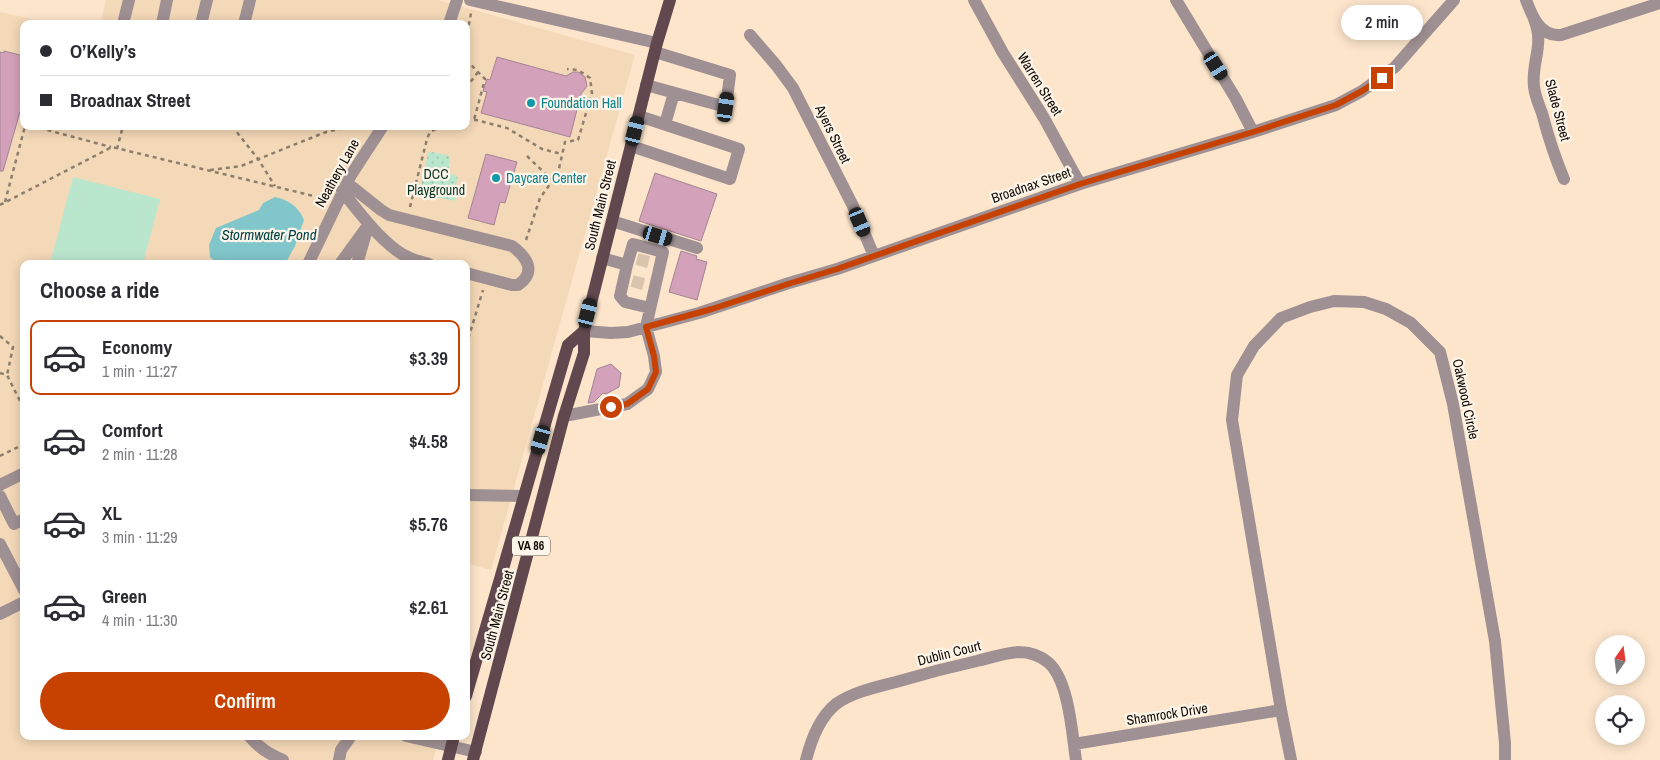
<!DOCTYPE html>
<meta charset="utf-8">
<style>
body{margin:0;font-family:"Archivo Narrow",sans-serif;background:#f2f2f3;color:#2b2b33;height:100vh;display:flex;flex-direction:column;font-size:19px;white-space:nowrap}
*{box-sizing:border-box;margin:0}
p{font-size:16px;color:#7c7c81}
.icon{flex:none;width:28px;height:28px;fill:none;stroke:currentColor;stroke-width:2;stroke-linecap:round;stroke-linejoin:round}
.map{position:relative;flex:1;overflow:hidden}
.details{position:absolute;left:20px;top:260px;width:450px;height:480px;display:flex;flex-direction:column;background:#fff;border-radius:10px;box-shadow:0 2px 12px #0003}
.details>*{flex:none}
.hud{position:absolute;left:20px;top:20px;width:450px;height:110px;border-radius:10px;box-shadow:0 2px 12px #0003;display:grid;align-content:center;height:110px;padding:0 20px;background:#fff}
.needle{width:32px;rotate:14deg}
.fabs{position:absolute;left:1595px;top:635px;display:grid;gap:10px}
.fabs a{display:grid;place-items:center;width:50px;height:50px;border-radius:50%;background:#fff;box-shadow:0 2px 12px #0003;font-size:25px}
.end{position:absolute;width:22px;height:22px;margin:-11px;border:6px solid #c74101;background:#fff;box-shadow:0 0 0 2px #fff}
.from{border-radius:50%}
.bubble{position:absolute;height:35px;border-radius:18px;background:#fff;box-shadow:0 2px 12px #0003;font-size:16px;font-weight:600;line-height:35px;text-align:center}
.car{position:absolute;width:15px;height:30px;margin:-15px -8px;border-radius:6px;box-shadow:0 0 4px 1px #0007;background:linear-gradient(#222 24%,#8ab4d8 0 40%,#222 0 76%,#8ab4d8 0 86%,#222 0)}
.hud b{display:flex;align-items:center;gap:18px;height:48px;font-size:19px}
.hud b+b{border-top:1px solid #e1e1e2}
.hud i{width:12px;height:12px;background:#2b2b33}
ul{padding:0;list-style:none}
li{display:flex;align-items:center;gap:15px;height:75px;margin:0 10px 8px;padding:0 10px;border:2px solid transparent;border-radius:10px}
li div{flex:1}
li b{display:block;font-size:19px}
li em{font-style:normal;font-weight:600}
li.selected{border-color:#c74101}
li>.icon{width:45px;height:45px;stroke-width:1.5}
h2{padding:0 20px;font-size:22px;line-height:60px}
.cta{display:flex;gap:10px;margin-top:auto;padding:10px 20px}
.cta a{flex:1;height:58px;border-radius:30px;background:#c74101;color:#fff;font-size:20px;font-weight:600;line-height:58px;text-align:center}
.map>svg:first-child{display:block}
</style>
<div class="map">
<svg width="1660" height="760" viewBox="0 0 1660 760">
<defs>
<pattern id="park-dots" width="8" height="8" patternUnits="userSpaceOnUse" patternTransform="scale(1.25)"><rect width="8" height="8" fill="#bbe6ce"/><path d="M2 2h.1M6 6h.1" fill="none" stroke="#a0c4af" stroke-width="1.8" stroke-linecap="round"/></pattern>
</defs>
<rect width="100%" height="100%" fill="#fce5cb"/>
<!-- built -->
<path fill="#f4d9b8" d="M 106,0 L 438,0 L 635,55 L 491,570 L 466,563 L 466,264 L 24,264 L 24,736 L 440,736 L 433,760 L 0,760 L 0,12 L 54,24 L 24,24 L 24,126 L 466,126 L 466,24 L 100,24 Z"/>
<!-- grass -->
<path fill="#bbe6ce" d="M 73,177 L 160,199 L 143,264 L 50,264 Z"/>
<!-- park -->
<path fill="url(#park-dots)" d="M 434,152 L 449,156 L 450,161 L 448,173 L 455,175 L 458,178 L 455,187 L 455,201 L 419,194 L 428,153 Z"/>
<!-- water -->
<path fill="#81c6ca" d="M 275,197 C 289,200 298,206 304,220 L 295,246 L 285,264 L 218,264 L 210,257 L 209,245 L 216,228 L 259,210 L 263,203 Z"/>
<!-- building -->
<path fill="#d4a1ba" stroke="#a38493" d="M 4,51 L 24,56 L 24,98 L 3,171 L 0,171 L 0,52 L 4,53 Z
M 497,57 L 566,76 L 573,72 L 578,72 L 585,77 L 587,86 L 581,94 L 570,137 L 481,113 L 487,92 L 483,91 L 487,79 L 490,80 Z
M 486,154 L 517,162 L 505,203 L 500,202 L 494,225 L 468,218 Z
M 655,173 L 717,194 L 701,241 L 639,221 Z
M 681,251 L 697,256 L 696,259 L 707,262 L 697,300 L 669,292 Z
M 611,364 L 621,373 L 619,387 L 606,394 L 603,393 L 594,402 L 588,403 L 597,369 Z"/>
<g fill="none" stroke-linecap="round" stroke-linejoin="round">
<!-- minor-tunnel -->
<path stroke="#d9c4ad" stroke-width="12" stroke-dasharray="12 6" stroke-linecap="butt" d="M 637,259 L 652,263
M 632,281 L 647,285"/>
<!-- path -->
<path stroke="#8e7f6d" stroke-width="2.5" stroke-dasharray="4 4" stroke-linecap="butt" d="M 466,41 L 471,13
M 466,60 L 485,79 L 474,120
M 466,88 L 478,72
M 466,120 L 476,120 L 507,128 L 542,149 L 562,154
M 32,126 L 111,147
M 232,126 L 258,159 L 275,186
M 117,149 L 123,126
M 527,156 L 553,181
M 210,170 L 241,166 L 326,132 L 353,126
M 5,202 L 25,126
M 0,205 L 112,147 L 326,199
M 410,207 L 427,139 L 430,132 L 442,126
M 526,240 L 540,198 L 558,173 L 565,142 L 578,140 L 592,93 L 590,78 L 578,70 L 567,69
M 0,336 L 13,347 L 7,375
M 466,346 L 483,290
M 0,373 L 7,375 L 24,409
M 0,456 L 24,444"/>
<!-- minor -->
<path stroke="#9f9093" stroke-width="12" d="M 470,0 L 657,43
M 974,0 L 1003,53 L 1044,118 L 1080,184
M 1176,0 L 1236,99 L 1253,132
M 1526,0 C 1532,16 1540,37 1561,35 L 1660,3
M 1534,19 C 1545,46 1531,61 1534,87 C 1535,96 1539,105 1542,113 C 1548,136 1555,158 1564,179
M 123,24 L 129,0
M 162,24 L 167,0
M 201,24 L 207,0
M 244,24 L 250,0
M 449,24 L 457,0
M 750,35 L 776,65 L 793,88 L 853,206 L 874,256
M 646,85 L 726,107 L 730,75 L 655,52
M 665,124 L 674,93
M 631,146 L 730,179 L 739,149 L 639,116
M 347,183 L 381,210 L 389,215 L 512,246 C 527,257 537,272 518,285 L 512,285 L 466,273
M 342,191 C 359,212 375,234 396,250 C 406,258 418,261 429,264
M 612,221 L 697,248
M 308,264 L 351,175 L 383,126
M 340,264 L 369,224
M 357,264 L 366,233
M 627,265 L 620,296 L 625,302 L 650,308
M 584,331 L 611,333 L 628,332 L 699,313 L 789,283 L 837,269 L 1080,184 L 1253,132 L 1336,105 L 1362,91 L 1395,67 L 1454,0
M 564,416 L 627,404 L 648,389 L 656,372 L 654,356 L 646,327 L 663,252 L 633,244 L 627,265 L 602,258
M 0,485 L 24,473
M 466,495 L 524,496
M 0,496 L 14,524 L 24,519
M 0,544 L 24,590
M 0,614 L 24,602
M 249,736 C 259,748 269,754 283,760
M 406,736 L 476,752
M 1074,744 L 1281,710
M 339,760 L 341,750 L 351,736
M 806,760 C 811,740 820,717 836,704 C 853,692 877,687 896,682 C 923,674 950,667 977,661 C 990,658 1004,653 1018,652 C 1029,652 1041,656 1049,663 C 1069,682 1072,733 1076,760
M 1291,760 L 1281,710 L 1232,420 L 1237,375 L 1254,346 L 1281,318 L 1310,307 L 1334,301 L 1364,302 L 1386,309 L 1411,323 L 1440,352 L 1453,404 L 1495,641 L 1505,743 L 1505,760"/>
<!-- major -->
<path stroke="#61484e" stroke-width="12" d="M 466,696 L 568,345 L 584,331
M 448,760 L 454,736
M 473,760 L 564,416 L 584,353 L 584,331 L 657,43 L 670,0"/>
</g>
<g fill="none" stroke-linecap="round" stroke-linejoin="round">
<!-- route -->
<path stroke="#c74101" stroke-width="6" d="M 611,407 L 627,404 L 648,389 L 656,372 L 654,356 L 646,327 L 712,309 L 788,284 L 837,269 L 1080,184 L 1253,132 L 1336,105 L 1362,91 L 1382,78"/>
</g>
<!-- markers -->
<g fill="#0f9aa8" stroke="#fef5ea" stroke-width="2">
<circle cx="531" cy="103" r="5"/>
<circle cx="496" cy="178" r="5"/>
</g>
<g text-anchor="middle" stroke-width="4.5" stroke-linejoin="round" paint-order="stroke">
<!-- shield labels -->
<rect fill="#fef5ea" stroke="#595148" stroke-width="1" x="512" y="536.5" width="38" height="19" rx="4"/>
<g font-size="12" font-weight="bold" fill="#120b03">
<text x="531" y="550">VA 86</text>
</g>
<!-- street labels -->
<g font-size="14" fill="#120b03" stroke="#fef5ea">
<text transform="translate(1040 84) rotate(58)" y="5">Warren Street</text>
<text transform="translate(1558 110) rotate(75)" y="5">Slade Street</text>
<text transform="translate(833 134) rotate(64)" y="5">Ayers Street</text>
<text transform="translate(337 173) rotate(-61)" y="5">Neathery Lane</text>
<text transform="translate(1031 185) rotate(-19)" y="5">Broadnax Street</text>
<text transform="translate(600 205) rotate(-76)" y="5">South Main Street</text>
<text transform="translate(1466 399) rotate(78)" y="5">Oakwood Circle</text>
<text transform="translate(497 615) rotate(-75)" y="5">South Main Street</text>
<text transform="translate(949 653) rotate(-14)" y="5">Dublin Court</text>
<text transform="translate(1167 714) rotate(-9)" y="5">Shamrock Drive</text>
</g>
<!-- culture labels -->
<g font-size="14" fill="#0d838f" stroke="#fef5ea" text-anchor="start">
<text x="541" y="108">Foundation Hall</text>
<text x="506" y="183">Daycare Center</text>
</g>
<!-- park labels -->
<g font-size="14" fill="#053320" stroke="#fef5ea">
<text x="436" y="179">DCC<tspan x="436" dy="16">Playground</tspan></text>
</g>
<!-- water labels -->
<g font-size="15" font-style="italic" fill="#004347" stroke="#fef5ea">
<text x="269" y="240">Stormwater Pond</text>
</g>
</g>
</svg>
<div class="fabs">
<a><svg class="needle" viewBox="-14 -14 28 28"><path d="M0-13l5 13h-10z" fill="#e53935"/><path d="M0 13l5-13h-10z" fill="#7c7c81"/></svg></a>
<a><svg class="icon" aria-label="locate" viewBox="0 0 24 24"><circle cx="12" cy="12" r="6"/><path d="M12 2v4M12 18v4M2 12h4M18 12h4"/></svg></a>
</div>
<i class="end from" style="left:611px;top:407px"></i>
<i class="end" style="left:1382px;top:78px"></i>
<div class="bubble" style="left:1341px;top:5px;width:82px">2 min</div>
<i class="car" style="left:1216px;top:66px;rotate:148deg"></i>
<i class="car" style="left:726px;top:107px;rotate:8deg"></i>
<i class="car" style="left:635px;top:131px;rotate:14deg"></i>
<i class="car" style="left:860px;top:222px;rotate:157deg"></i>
<i class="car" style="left:658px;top:236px;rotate:107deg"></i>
<i class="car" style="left:588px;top:313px;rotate:14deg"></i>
<i class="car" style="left:541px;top:440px;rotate:196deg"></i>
<div class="hud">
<b><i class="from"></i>O’Kelly’s</b>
<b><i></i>Broadnax Street</b>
</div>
<section class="details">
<h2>Choose a ride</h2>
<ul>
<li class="selected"><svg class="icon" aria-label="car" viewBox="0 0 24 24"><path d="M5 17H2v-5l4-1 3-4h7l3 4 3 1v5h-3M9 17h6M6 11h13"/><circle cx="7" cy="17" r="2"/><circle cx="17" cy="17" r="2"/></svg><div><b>Economy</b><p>1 min · 11:27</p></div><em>$3.39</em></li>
<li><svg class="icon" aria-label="car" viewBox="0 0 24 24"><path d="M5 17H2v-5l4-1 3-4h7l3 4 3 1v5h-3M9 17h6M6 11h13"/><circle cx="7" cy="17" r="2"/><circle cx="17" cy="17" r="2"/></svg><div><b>Comfort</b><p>2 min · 11:28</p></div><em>$4.58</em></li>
<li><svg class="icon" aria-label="car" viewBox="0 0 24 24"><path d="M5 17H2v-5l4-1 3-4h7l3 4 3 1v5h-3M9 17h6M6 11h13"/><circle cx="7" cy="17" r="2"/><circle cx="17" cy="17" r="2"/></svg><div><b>XL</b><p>3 min · 11:29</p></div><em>$5.76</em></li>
<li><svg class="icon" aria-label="car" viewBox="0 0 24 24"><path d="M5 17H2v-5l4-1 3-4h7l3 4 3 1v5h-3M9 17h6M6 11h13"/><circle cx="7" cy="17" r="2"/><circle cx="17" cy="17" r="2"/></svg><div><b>Green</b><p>4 min · 11:30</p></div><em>$2.61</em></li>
</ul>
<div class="cta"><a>Confirm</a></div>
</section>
</div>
